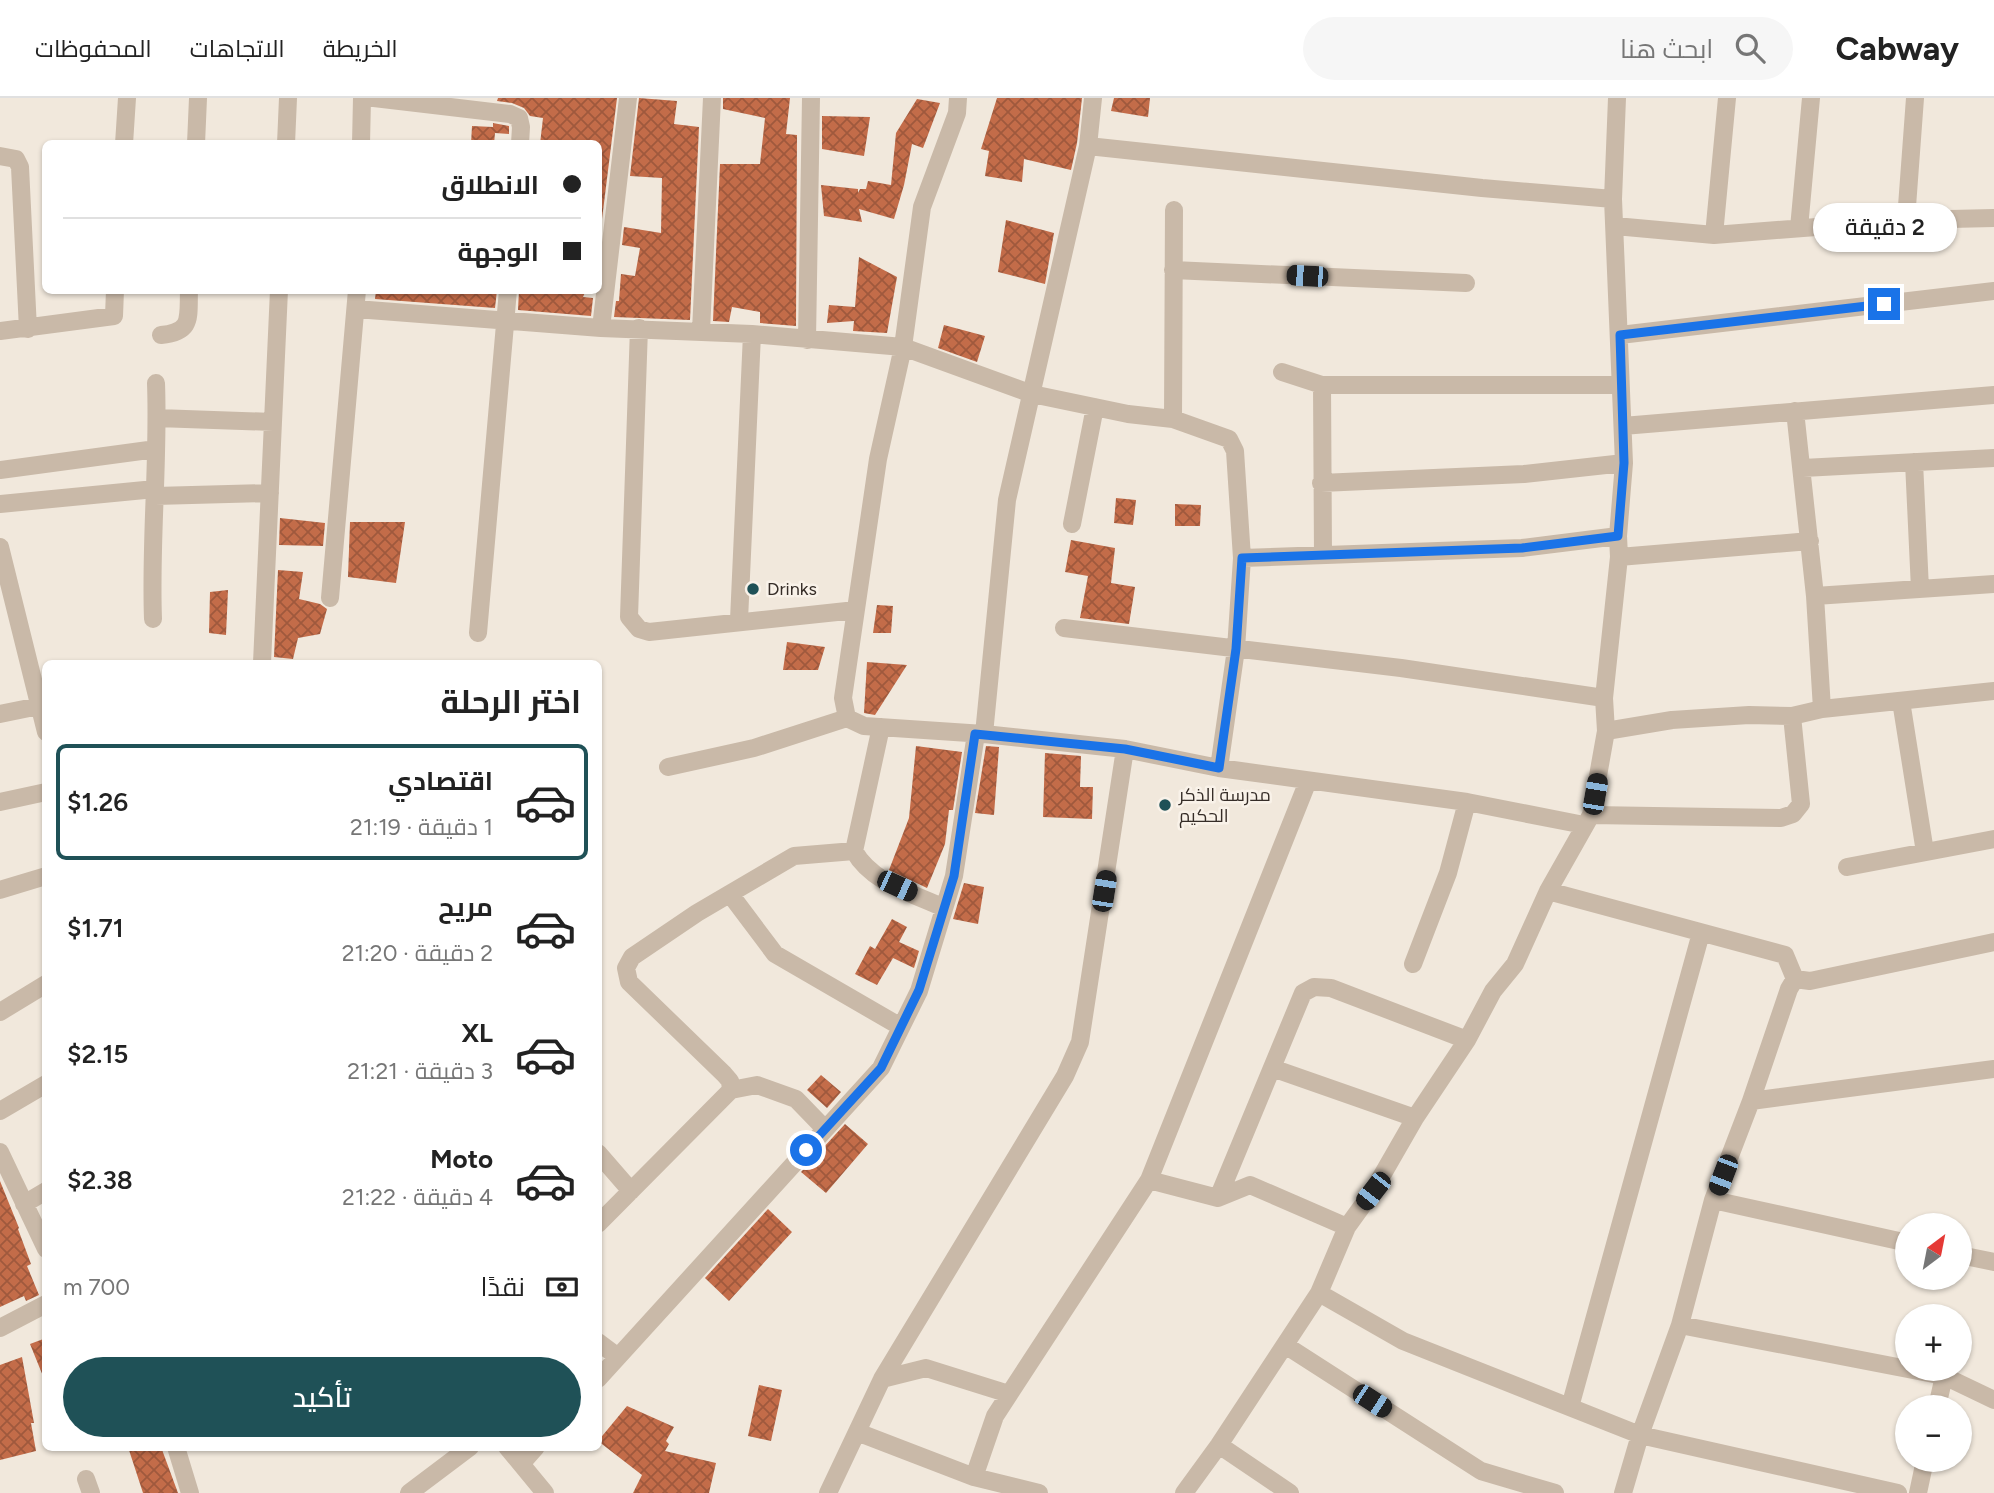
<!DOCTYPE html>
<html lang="ar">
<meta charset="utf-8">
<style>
body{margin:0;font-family:Figtree,Cairo,sans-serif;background:#f6f6f6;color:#222;direction:rtl;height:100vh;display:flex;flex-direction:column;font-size:26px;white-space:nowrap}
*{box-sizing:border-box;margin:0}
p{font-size:23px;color:#767676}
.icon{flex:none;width:38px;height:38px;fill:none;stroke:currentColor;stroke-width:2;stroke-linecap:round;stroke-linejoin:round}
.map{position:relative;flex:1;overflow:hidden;direction:ltr}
.sheet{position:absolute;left:42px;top:562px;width:560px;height:791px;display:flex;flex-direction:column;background:#fff;border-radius:10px;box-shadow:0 2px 5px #0004;direction:rtl}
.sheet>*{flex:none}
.guide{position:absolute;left:42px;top:42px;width:560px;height:154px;border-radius:10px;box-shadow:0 2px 5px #0004;direction:rtl;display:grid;align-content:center;height:154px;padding:0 21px;background:#fff}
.needle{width:46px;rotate:32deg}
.tools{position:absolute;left:1895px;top:1115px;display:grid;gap:14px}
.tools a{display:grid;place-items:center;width:77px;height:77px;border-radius:50%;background:#fff;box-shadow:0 2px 5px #0004;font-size:35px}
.end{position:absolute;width:32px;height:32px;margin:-16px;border:9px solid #1a73e8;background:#fff;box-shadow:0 0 0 4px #fff}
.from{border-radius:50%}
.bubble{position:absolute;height:49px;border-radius:24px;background:#fff;box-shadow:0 2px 5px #0004;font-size:23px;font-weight:600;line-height:49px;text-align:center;direction:rtl}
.car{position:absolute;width:21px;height:42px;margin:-21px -10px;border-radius:9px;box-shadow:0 0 5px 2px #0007;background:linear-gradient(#222 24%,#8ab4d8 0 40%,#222 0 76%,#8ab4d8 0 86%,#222 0)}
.guide b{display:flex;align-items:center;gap:24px;height:66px;font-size:26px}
.guide b+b{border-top:2px solid #e0e0e0}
.guide i{width:18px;height:18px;background:#222}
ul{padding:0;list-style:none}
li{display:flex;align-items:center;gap:21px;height:116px;margin:0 14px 10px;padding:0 7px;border:4px solid transparent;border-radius:10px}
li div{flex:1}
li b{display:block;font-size:26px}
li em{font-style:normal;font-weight:600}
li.current{border-color:#1f5157}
li>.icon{width:63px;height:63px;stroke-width:1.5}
h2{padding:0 21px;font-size:32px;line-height:84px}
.pay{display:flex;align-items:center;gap:18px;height:77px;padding:0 21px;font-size:26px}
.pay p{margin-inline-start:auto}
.button{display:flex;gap:14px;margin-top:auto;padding:14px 21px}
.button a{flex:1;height:80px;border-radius:42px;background:#1f5157;color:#fff;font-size:28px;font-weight:600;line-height:80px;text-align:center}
header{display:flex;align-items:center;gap:42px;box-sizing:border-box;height:98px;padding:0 35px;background:#fff;border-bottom:2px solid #e0e0e0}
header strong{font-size:33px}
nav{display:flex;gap:38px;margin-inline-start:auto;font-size:24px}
.search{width:490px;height:63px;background:#f6f6f6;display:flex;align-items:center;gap:18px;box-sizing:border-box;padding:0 24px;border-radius:38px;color:#767676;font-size:26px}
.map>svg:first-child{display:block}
</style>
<header>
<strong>Cabway</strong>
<div class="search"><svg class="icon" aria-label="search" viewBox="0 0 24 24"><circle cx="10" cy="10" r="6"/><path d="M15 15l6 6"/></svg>ابحث هنا</div>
<nav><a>الخريطة</a><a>الاتجاهات</a><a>المحفوظات</a></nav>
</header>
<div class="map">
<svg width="1994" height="1395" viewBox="0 0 1994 1395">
<defs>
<pattern id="building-cross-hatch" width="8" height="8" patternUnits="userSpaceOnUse" patternTransform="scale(1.75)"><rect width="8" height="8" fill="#c36c49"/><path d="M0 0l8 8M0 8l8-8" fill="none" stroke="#9f593d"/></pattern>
</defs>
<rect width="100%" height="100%" fill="#f1e8dc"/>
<!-- building -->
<path fill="url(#building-cross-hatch)" d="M 498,0 L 617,0 L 602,121 L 598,121 L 598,46 L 540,46 L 543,20 L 530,18 L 524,10 L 512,5 L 497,3 Z
M 639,0 L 677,3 L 674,26 L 699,29 L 690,222 L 614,219 L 616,203 L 619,203 L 621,176 L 635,178 L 640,150 L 622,147 L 624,129 L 661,135 L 662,80 L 630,78 Z
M 723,0 L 790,0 L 786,36 L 797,37 L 796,228 L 760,225 L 760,214 L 732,209 L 729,224 L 713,223 L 720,66 L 760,66 L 765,20 L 723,11 Z
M 997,0 L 1082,0 L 1077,45 L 1071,72 L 1024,61 L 1022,84 L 985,78 L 989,53 L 981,51 Z
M 1114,0 L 1150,0 L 1148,19 L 1111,13 Z
M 917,1 L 940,5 L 923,50 L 912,46 L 904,87 L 894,121 L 859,111 L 862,124 L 824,118 L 821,87 L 858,91 L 858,95 L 860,91 L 866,91 L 868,83 L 891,87 L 896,35 Z
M 822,18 L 870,19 L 864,58 L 822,51 Z
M 493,25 L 509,28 L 509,36 L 495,35 L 494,46 L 471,46 L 472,28 L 493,29 Z
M 1006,122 L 1054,135 L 1045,186 L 998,174 Z
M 859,159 L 897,179 L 887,235 L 853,233 L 854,223 L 827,225 L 829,207 L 855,209 Z
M 376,192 L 497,192 L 495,210 L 375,201 Z
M 519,192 L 586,192 L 583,199 L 593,200 L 591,218 L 518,212 Z
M 944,227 L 985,238 L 977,264 L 938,250 Z
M 1116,400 L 1136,402 L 1133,427 L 1114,425 Z
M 1175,406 L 1201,407 L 1200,428 L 1175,428 Z
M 280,420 L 325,425 L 323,448 L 279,447 Z
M 350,424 L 405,424 L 396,485 L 348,479 Z
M 1071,442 L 1115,450 L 1111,485 L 1135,489 L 1129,526 L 1080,520 L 1088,478 L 1065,474 Z
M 278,472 L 303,474 L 299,501 L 320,506 L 327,511 L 320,536 L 298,540 L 293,561 L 274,559 Z
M 228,492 L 226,537 L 209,535 L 210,494 Z
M 877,507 L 893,508 L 891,535 L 873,535 Z
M 787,544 L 825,549 L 818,572 L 783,572 Z
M 867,564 L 907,567 L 875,617 L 864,615 Z
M 916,648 L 962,654 L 953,712 L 949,712 L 945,746 L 927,790 L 889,772 L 909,720 Z
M 986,648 L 999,649 L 994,717 L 975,715 Z
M 1045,655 L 1081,658 L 1080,689 L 1093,689 L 1092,721 L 1043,719 Z
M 964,785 L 984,789 L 978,826 L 953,821 Z
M 892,821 L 907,829 L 899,844 L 919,853 L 914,870 L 893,860 L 877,887 L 855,876 L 870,848 L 875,851 Z
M 821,977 L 841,994 L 827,1010 L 807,992 Z
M 845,1026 L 868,1046 L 826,1095 L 801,1074 Z
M 0,1083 L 19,1130 L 18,1131 L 31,1166 L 27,1168 L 39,1197 L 26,1203 L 24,1198 L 0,1209 Z
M 768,1111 L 792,1134 L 729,1203 L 705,1180 Z
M 46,1240 L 46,1283 L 45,1283 L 30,1246 Z
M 22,1259 L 34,1325 L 31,1325 L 36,1353 L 0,1362 L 0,1267 Z
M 759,1287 L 782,1292 L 771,1343 L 748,1338 Z
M 627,1308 L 674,1329 L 666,1343 L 669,1346 L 665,1353 L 716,1365 L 709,1395 L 633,1395 L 642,1377 L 598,1343 Z
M 128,1349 L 161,1349 L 178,1395 L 143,1395 Z"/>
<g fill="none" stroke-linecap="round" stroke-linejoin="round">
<!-- street -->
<path stroke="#c9b9a8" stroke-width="18" d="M 374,0 L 510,16 L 519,20 L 521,29 L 520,46
M 124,46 L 127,0
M 196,46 L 198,0
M 286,46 L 288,0
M 361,46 L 362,0
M 1088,48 L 1482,90 L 1613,101
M 0,58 L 16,61 L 20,69 L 28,231
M 1906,122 L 1915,0
M 1615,128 L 1714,137 L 1727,0
M 1799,130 L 1811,0
M 1714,137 L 1906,122 L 1994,120
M 1173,172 L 1466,185
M 356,211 L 601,230 L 752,236 L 903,249 L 1032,296 L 1128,316 L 1173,321 L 1229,341 L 1235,353 L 1242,460 L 1236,551 L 1219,670
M 601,230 L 628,0
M 639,230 L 629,519 L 639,531 L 649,534 L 856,512
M 0,233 L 114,218 L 115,192
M 701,233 L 712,0
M 161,237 C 193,234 188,220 189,192
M 1620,237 L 1994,193
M 807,242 L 811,0
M 1282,274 L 1322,287 L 1620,287
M 1322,287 L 1323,457
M 1795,313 L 1815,498 L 1822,611
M 157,320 L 273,324
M 1173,321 L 1174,112
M 1623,328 L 1994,297
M 1914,364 L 1920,491
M 1803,370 L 1994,360
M 0,372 L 156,351
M 1321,385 L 1524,376 L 1624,365
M 155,398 L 270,395
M 0,406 L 155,391
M 1072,426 L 1095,309
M 0,449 L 46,634
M 1619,459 L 1810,443
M 1242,460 L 1522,450 L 1618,438
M 1815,498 L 1994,486
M 330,500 L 357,192
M 153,521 C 150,443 159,364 156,285
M 739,522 L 752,236
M 1064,530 L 1401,570 L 1604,600
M 478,535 L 508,192
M 262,565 L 279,192
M 1901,603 L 1925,754
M 0,616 L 39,608
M 881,629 L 854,753 C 872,785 912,795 944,810
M 1606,633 L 1672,622 L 1749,617 L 1792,618 L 1822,611 L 1994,593
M 984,636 L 1007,402 L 1088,48 L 1093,0
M 1125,651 L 1219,670 L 1467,704 L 1584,727
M 668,669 L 754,650 L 847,620
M 0,704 L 46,694
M 1591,717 L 1781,720 L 1793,716 L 1801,706 L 1792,618
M 1847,769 L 1994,741
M 0,792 L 46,778
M 1548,793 L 1785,857 L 1795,881
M 730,796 L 775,856 L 901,929
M 1413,866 L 1448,775 L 1467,704
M 0,914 L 46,886
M 1272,970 L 1415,1020
M 731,992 L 757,987 L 796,1001 L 825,1031
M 1751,1003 L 1789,891 L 1795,881 L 1810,883 L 1994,844
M 0,1013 L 46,986
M 0,1054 L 46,1151
M 598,1055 L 631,1093
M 1149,1082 L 1218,1100 L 1250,1087 L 1347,1129
M 1218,1100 L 1303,895 L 1314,889 L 1331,890 L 1467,942
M 1713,1102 L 1908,1145
M 24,1106 L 46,1093
M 598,1126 L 731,992 L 730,983 L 724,976 L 629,884 L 626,870 L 632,859 L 697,815 L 794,758 L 854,753
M 1960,1157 L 1994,1164
M 1319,1195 L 1403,1243 L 1640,1337 L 1898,1395
M 1680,1227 L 1944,1278 L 1994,1302
M 0,1230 L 46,1206
M 598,1244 L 618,1259
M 1285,1247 L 1481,1373 L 1555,1395
M 598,1281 L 881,970 L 919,893 L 954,778 L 976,636
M 882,1281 L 926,1270 L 1009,1296
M 1570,1309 L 1701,835
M 1937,1309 L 1944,1278
M 857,1334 L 974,1379 L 1039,1395
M 1219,1347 L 1290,1395
M 176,1349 L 190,1395
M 507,1349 L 545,1395
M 521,1366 L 536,1349
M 974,1379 L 995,1318 L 1149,1082 L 1308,683
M 86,1381 L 91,1395
M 409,1395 L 470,1349
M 828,1395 L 882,1281 L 1065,978 L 1080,944 L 1125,651 L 984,636 L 864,628 L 847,620 L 843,600 L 878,361 L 903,249 L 922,109 L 957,15 L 958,0
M 1184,1395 L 1219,1347 L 1319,1195 L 1347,1129 L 1373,1093 L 1415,1020 L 1467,942 L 1493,893 L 1515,866 L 1548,793 L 1591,717 L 1606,633 L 1604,600 L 1619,459 L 1618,438 L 1624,365 L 1613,101 L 1617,0
M 1623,1395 L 1640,1337 L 1680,1227 L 1713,1102 L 1751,1003 L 1994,971
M 1918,1395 L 1925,1362"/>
</g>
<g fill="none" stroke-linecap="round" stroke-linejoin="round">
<!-- route -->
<path stroke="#1a73e8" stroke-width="9" d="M 806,1052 L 881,970 L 919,892 L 954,778 L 975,636 L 1125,651 L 1219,670 L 1236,551 L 1242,460 L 1522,450 L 1618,438 L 1624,365 L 1620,237 L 1884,206"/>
</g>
<!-- markers -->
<g fill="#1f5157" stroke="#f9f2e9" stroke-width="2.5">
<circle cx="753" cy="491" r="7"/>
<circle cx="1165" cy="707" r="7"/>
</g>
<g text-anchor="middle" stroke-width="5" stroke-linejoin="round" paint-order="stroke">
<!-- poi labels -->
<g font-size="18" fill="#362d28" stroke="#f9f2e9" text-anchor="start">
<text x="767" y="497">Drinks</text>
<text x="1179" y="703">مدرسة الذكر<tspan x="1179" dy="21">الحكيم</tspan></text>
</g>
</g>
</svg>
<div class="tools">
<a><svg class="needle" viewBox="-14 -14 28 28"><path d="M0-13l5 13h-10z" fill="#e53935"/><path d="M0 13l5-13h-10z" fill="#767676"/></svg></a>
<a>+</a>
<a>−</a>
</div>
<i class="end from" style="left:806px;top:1052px"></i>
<i class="end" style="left:1884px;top:206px"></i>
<div class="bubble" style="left:1813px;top:105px;width:144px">2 دقيقة</div>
<i class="car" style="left:1307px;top:178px;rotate:273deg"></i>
<i class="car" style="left:1595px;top:696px;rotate:10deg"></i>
<i class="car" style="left:897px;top:788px;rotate:115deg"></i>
<i class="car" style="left:1104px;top:793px;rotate:9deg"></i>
<i class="car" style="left:1723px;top:1077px;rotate:201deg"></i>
<i class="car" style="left:1373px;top:1093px;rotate:218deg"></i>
<i class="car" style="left:1372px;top:1303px;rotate:123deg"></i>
<div class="guide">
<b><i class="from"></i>الانطلاق</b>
<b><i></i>الوجهة</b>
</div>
<section class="sheet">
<h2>اختر الرحلة</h2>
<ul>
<li class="current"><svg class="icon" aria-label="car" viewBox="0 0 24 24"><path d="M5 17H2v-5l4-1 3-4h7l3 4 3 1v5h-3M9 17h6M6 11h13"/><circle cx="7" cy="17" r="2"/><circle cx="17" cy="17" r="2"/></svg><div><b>اقتصادي</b><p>1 دقيقة · 21:19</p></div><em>$1.26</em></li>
<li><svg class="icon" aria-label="car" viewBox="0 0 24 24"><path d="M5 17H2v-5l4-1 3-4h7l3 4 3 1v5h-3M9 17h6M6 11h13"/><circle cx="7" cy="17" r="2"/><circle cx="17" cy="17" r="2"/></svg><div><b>مريح</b><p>2 دقيقة · 21:20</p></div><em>$1.71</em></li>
<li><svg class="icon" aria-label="car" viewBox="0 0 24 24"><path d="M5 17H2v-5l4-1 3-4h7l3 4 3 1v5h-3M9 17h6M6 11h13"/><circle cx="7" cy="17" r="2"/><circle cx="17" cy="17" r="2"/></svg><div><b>XL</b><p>3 دقيقة · 21:21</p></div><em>$2.15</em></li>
<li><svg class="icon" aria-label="car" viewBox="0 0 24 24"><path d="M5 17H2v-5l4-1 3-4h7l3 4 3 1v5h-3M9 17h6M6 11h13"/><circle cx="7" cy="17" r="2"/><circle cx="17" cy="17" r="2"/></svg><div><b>Moto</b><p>4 دقيقة · 21:22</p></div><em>$2.38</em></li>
</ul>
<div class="pay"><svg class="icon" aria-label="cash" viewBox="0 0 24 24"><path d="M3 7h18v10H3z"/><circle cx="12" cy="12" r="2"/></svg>نقدًا<p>700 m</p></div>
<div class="button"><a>تأكيد</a></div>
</section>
</div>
